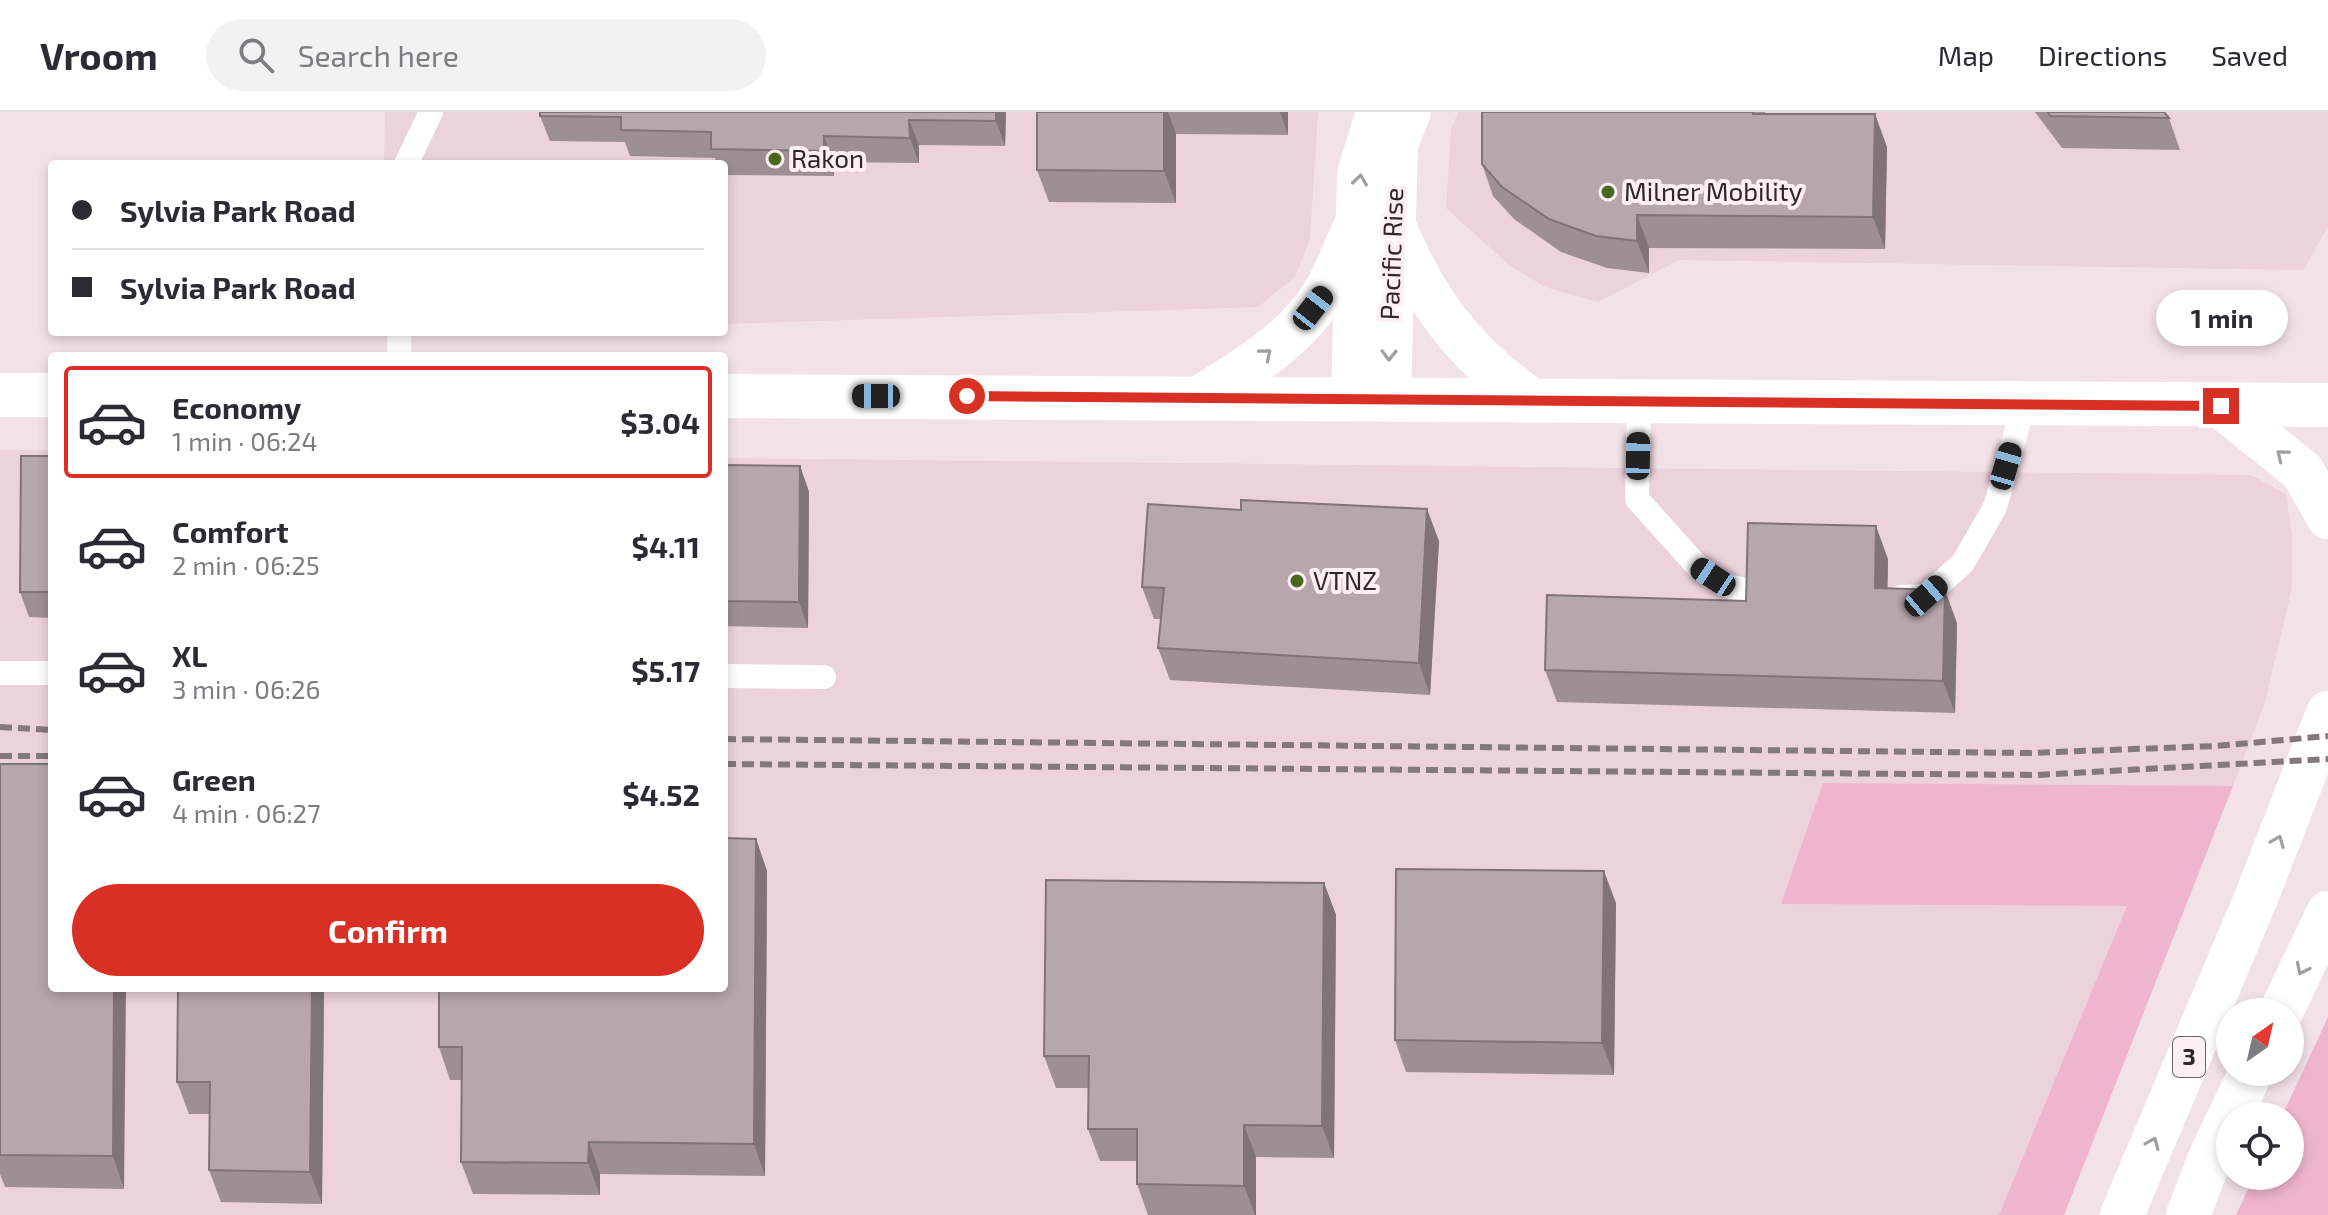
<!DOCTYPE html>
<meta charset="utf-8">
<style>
body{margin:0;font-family:"Exo 2",sans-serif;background:#f2f2f3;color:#2b2b33;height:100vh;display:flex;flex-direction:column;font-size:30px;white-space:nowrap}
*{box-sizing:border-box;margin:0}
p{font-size:26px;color:#7c7c81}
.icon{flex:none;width:44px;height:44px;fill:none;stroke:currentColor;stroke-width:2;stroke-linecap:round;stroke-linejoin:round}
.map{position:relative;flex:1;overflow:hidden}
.sheet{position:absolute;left:48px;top:240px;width:680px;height:640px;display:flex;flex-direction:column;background:#fff;border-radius:8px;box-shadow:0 4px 12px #0003}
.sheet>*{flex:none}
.banner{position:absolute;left:48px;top:48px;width:680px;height:176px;border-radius:8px;box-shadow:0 4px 12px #0003;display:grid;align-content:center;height:176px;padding:0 24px;background:#fff}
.needle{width:52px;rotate:34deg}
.controls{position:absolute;left:2216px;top:886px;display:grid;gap:16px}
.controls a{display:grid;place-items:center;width:88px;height:88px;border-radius:50%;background:#fff;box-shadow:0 4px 12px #0003;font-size:40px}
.end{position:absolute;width:36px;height:36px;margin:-18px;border:10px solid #d93025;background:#fff;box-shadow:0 0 0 4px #fff}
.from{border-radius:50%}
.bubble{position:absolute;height:56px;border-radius:28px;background:#fff;box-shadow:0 4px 12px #0003;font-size:26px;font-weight:700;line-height:56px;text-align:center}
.car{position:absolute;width:24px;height:48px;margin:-24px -12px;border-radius:10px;box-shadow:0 0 6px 2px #0007;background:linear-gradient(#222 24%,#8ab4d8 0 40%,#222 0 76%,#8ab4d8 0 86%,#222 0)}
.banner b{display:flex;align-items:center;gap:28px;height:76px;font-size:30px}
.banner b+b{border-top:2px solid #e1e1e2}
.banner i{width:20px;height:20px;background:#2b2b33}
ul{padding:14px 0 0;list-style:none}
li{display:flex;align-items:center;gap:24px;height:112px;margin:0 16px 12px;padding:0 8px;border:4px solid transparent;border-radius:8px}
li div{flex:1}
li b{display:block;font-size:30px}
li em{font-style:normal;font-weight:700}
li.active{border-color:#d93025}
li>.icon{width:72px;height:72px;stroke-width:1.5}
.action{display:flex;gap:16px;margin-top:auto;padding:16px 24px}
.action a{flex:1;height:92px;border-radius:48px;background:#d93025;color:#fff;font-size:32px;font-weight:700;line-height:92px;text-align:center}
header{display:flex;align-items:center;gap:48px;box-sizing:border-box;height:112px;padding:0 40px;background:#fff;border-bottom:2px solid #e1e1e2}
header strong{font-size:38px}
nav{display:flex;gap:44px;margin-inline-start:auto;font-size:28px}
.search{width:560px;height:72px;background:#f2f2f3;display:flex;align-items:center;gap:20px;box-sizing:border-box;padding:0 28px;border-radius:44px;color:#7c7c81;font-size:30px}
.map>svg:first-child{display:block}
</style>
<header>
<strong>Vroom</strong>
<div class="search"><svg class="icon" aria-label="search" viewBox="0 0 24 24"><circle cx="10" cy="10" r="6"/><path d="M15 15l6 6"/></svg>Search here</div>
<nav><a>Map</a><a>Directions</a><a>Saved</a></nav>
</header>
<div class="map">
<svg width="2328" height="1103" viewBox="0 0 2328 1103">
<rect width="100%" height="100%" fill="#f3e1e8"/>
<!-- built -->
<path fill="#ebd2db" d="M 385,0 L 1318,0 L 1310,127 L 1295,165 L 1258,195 L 724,212 L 724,52 L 384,52 Z
M 1458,0 L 2328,0 L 2328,115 L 2303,158 L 1679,148 L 1598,190 L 1545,175 L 1509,153 L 1446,96 L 1451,18 Z
M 0,338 L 52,338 L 52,876 L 724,876 L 724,346 L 2251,363 L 2286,382 L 2292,424 L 2292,476 L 2265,590 L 2233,674 L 1823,672 L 1782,792 L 2128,794 L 1999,1103 L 0,1103 Z"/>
<!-- green -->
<path fill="#efb5cd" d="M 1823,671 L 2233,674 L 2064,1103 L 1999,1103 L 2127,794 L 1781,792 Z
M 2328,905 L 2328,1103 L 2236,1103 L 2254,1064 L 2290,1064 L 2290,1004 L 2282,1004 Z"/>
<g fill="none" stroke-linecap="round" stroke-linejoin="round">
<!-- service -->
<path stroke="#fff" stroke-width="24" d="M 406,52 L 431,0
M 399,244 L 399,220
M 1639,289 L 1637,387 L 1698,455 L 1727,474 L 1759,481
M 1902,485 L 1926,484 L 1963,451 L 1995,395 L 2024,292
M 0,561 L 52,561
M 724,564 L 824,565"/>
<!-- minor -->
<path stroke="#fff" stroke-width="44" d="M 1353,285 L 1359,62 L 1378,0
M 1389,286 L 1396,32 L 1409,0"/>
<!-- primary -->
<path stroke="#fff" stroke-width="44" d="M 1392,109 C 1423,186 1462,240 1531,288
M 0,283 L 52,283
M 724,284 L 2328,293
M 1201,285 C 1246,257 1294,229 1323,183 C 1337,162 1345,134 1357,111
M 2221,294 L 2303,360 L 2328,405
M 2281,900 L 2328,801
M 2122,1103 L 2256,786 L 2328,601
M 2188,1103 L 2212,1041 L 2251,960"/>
<!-- rail -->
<path stroke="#83787c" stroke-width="6" stroke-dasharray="12 6" stroke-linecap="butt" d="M 0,615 L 52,618
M 724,627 L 2029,641 L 2216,634 L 2328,624
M 0,644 L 52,644
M 724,652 L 2037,663 L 2328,647"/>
</g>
<!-- wall -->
<path fill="#9d8f94" d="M 1006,0 L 1005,34 L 919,33 L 919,51 L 833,50 L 834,64 L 724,63 L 724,52 L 717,52 L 715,46 L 630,44 L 625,30 L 550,29 L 540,4 Z
M 1037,0 L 1288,0 L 1288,23 L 1176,22 L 1176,91 L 1049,90 L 1037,58 Z
M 1482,0 L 1765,0 L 1765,2 L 1887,35 L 1885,137 L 1649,136 L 1649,161 L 1607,156 L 1561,140 L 1514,107 L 1493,84 L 1482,52 Z
M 2035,0 L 2164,0 L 2169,6 L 2180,38 L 2062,36 Z
M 52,344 L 52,506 L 29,505 L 20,480 Z
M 724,353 L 800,354 L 809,380 L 808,516 L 724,514 Z
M 1439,429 L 1430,583 L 1170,568 L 1158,536 L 1161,507 L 1154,507 L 1142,475 Z
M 1888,447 L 1887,477 L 1957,511 L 1955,601 L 1557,590 L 1545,558 L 1746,489 Z
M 0,652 L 124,1077 L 5,1075 L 0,1062 Z
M 756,727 L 767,759 L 765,1064 L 600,1062 L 600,1083 L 473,1082 L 461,1050 L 461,968 L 450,968 L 439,935 Z
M 1324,771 L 1336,803 L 1334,1046 L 1256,1045 L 1256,1103 L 1148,1103 L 1137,1072 L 1137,1049 L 1100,1049 L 1088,1017 L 1089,976 L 1056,976 L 1044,944 Z
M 1616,791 L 1614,963 L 1406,960 L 1395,928 Z
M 324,876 L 322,1092 L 221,1090 L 209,1058 L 209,1002 L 189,1002 L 177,970 Z"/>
<!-- shaded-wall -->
<path fill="#807478" d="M 996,0 L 1006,0 L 1005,34 L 996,9 Z
M 1164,0 L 1168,0 L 1176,22 L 1176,91 L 1164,59 Z
M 1280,0 L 1288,0 L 1288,23 Z
M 1875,2 L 1887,35 L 1885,137 L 1873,105 Z
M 909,8 L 919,33 L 919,51 L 910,26 Z
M 824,24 L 833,50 L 834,64 L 824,39 Z
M 1637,103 L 1649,136 L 1649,161 L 1637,129 Z
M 800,354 L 809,380 L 808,516 L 799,490 Z
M 1427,397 L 1439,429 L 1430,583 L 1419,551 Z
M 1876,414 L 1888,447 L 1887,508 L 1875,476 Z
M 1945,478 L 1957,511 L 1955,601 L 1943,569 Z
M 756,727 L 767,759 L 765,1064 L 754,1032 Z
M 1604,759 L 1616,791 L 1614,963 L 1602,931 Z
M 1324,771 L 1336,803 L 1334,1046 L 1322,1014 Z
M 114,876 L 126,876 L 124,1077 L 113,1044 Z
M 312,876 L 324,876 L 322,1092 L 310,1060 Z
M 1244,1013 L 1256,1045 L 1256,1103 L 1255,1103 L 1244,1074 Z
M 589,1030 L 600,1062 L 600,1083 L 588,1051 Z"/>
<!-- building -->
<path fill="#b7a6ac" stroke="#807478" stroke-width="2" d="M 540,0 L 996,0 L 996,9 L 909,8 L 910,26 L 824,24 L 824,39 L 711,37 L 711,20 L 621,18 L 621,5 L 540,4 Z
M 1037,0 L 1164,0 L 1164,59 L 1037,58 Z
M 1482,0 L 1753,0 L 1753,2 L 1875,2 L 1873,105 L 1637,103 L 1637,129 L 1596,124 L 1549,107 L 1502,75 L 1482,52 Z
M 2048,0 L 2164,0 L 2169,6 L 2050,4 Z
M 21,344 L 52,344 L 52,480 L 20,480 Z
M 724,353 L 800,354 L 799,490 L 724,489 Z
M 1241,388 L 1427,397 L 1419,551 L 1158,536 L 1164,476 L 1142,475 L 1148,392 L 1241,398 Z
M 1748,411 L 1876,414 L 1875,476 L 1945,478 L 1943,569 L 1545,558 L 1547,483 L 1746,489 Z
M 0,652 L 52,652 L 52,876 L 114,876 L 113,1044 L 0,1043 Z
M 724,726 L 756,727 L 754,1032 L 589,1030 L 588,1051 L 461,1050 L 462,935 L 439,935 L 439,876 L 724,876 Z
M 1396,757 L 1604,759 L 1602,931 L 1395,928 Z
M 1046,768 L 1324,771 L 1322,1014 L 1244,1013 L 1244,1074 L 1137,1072 L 1137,1017 L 1088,1017 L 1089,944 L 1044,944 Z
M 178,876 L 312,876 L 310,1060 L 209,1058 L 210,970 L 177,970 Z"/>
<!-- one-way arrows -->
<defs><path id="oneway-chevron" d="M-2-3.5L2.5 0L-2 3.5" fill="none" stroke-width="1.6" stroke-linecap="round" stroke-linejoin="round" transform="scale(2)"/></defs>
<g stroke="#a19ea0">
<use href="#oneway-chevron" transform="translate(1360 68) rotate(-82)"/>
<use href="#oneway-chevron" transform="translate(1266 242) rotate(-40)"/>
<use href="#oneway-chevron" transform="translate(1389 243) rotate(91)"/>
<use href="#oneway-chevron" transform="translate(2282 343) rotate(-141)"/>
<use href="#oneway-chevron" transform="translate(2278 729) rotate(-68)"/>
<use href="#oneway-chevron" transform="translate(2302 857) rotate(116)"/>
<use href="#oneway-chevron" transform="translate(2153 1031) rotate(-67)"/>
</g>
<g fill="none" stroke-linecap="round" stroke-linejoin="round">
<!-- route -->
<path stroke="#d93025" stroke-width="10" d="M 967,284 L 2221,294"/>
</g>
<!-- markers -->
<g fill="#4a681d" stroke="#feeff5" stroke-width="3">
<circle cx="775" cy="47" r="8"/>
<circle cx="1608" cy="80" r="8"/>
<circle cx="1297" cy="469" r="8"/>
</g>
<g text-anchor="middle" stroke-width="8" stroke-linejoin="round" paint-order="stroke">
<!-- shield labels -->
<rect fill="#feeff5" stroke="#6d6468" stroke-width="2" x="2173" y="925" width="32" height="40" rx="6"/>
<g font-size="24" font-weight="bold" fill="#2f282b">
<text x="2189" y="953">3</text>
</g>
<!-- poi labels -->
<g font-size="26" fill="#2f282b" stroke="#feeff5" text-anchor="start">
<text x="791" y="56">Rakon</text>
<text x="1624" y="89">Milner Mobility</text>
<text x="1313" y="478">VTNZ</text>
</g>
<!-- street labels -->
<g font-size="26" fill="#2f282b" stroke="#feeff5">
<text transform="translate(1392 142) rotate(-88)" y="9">Pacific Rise</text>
</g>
</g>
</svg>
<div class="controls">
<a><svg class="needle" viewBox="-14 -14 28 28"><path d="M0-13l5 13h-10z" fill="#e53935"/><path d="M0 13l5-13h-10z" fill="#7c7c81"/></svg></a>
<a><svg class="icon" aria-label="locate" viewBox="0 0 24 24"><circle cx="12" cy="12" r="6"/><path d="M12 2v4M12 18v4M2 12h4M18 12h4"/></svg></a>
</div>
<i class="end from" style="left:967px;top:284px"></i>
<i class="end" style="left:2221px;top:294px"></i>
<div class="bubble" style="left:2156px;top:178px;width:132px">1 min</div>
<i class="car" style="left:1313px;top:196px;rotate:38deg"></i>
<i class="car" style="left:876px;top:284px;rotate:270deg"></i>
<i class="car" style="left:1638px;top:344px;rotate:1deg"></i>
<i class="car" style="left:2006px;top:354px;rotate:16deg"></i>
<i class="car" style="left:1713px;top:465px;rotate:303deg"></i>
<i class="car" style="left:1926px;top:484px;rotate:49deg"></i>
<div class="banner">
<b><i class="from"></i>Sylvia Park Road</b>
<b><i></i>Sylvia Park Road</b>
</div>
<section class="sheet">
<ul>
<li class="active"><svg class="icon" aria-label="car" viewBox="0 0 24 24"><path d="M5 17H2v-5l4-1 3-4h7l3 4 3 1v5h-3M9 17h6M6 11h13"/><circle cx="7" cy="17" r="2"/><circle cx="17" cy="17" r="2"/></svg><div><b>Economy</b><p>1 min · 06:24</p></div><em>$3.04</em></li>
<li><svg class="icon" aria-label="car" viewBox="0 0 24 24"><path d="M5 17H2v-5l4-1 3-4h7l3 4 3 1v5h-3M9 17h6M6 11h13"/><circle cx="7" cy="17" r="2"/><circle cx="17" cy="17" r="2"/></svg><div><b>Comfort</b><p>2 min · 06:25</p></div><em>$4.11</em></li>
<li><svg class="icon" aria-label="car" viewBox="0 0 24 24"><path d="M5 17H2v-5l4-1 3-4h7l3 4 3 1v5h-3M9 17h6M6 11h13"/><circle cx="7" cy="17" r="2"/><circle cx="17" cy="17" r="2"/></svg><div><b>XL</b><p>3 min · 06:26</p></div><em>$5.17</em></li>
<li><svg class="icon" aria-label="car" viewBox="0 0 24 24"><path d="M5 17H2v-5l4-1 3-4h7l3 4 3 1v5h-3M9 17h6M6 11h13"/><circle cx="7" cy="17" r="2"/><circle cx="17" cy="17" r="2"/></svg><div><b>Green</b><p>4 min · 06:27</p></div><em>$4.52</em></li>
</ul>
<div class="action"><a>Confirm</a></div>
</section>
</div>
